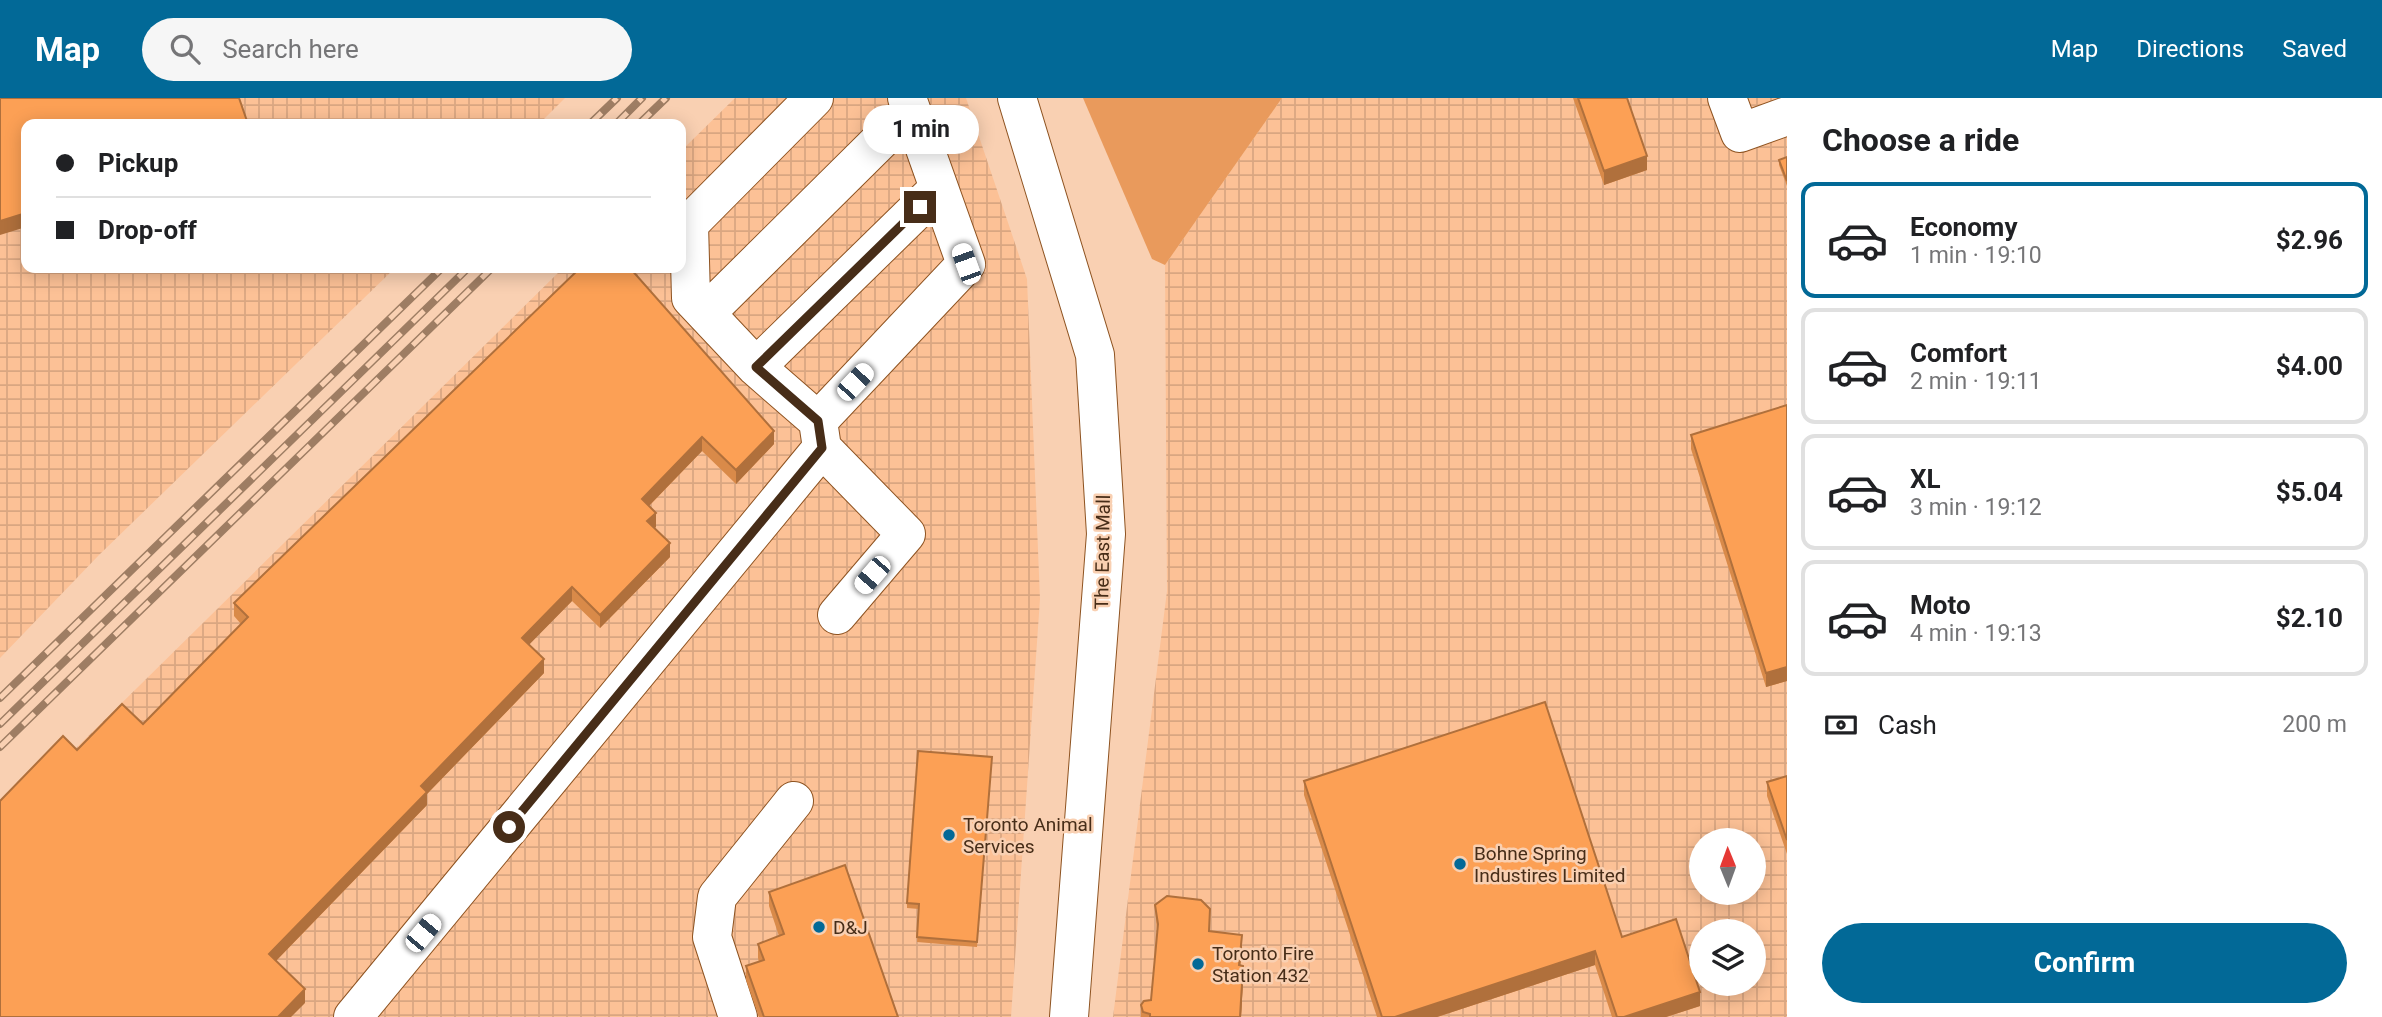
<!DOCTYPE html>
<meta charset="utf-8">
<style>
body{margin:0;font-family:Roboto,sans-serif;background:#f6f6f6;color:#202124;height:100vh;display:flex;flex-direction:column;font-size:26px;white-space:nowrap}
*{box-sizing:border-box;margin:0}
p{font-size:23px;color:#757577}
.icon{flex:none;width:38px;height:38px;fill:none;stroke:currentColor;stroke-width:2;stroke-linecap:round;stroke-linejoin:round}
.map{position:relative;flex:1;overflow:hidden}
.side{display:flex;flex-direction:column;background:#fff;width:595px}
.side>*{flex:none}
.top-card{position:absolute;left:21px;top:21px;width:665px;height:154px;border-radius:14px;box-shadow:0 4px 18px #0003;display:grid;align-content:center;height:154px;padding:0 35px;background:#fff}
.needle{width:46px;rotate:359deg}
.fabs{position:absolute;left:1689px;top:730px;display:grid;gap:14px}
.fabs a{display:grid;place-items:center;width:77px;height:77px;border-radius:50%;background:#fff;box-shadow:0 4px 18px #0003;font-size:35px}
.end{position:absolute;width:32px;height:32px;margin:-16px;border:9px solid #472d18;background:#fff;box-shadow:0 0 0 4px #fff}
.from{border-radius:50%}
.bubble{position:absolute;height:49px;border-radius:24px;background:#fff;box-shadow:0 4px 18px #0003;font-size:23px;font-weight:700;line-height:49px;text-align:center}
.car{position:absolute;width:21px;height:42px;margin:-21px -10px;border-radius:9px;box-shadow:0 0 5px 2px #0007;background:linear-gradient(#fff 24%,#345 0 40%,#fff 0 76%,#345 0 86%,#fff 0)}
.top-card b{display:flex;align-items:center;gap:24px;height:66px;font-size:26px}
.top-card b+b{border-top:2px solid #e0e0e0}
.top-card i{width:18px;height:18px;background:#202124}
ul{padding:0;list-style:none}
li{display:flex;align-items:center;gap:21px;height:116px;margin:0 14px 10px;padding:0 21px;border:4px solid #e0e0e0;border-radius:14px}
li div{flex:1}
li b{display:block;font-size:26px}
li em{font-style:normal;font-weight:700}
li.selected{border-color:#026997}
li>.icon{width:63px;height:63px;stroke-width:1.5}
h2{padding:0 35px;font-size:32px;line-height:84px}
.pay{display:flex;align-items:center;gap:18px;height:77px;padding:0 35px;font-size:26px}
.pay p{margin-inline-start:auto}
.cta{display:flex;gap:14px;margin-top:auto;padding:14px 35px}
.cta a{flex:1;height:80px;border-radius:42px;background:#026997;color:#fff;font-size:28px;font-weight:700;line-height:80px;text-align:center}
header{display:flex;align-items:center;gap:42px;box-sizing:border-box;height:98px;padding:0 35px;background:#026997;color:#fff}
header strong{font-size:33px}
nav{display:flex;gap:38px;margin-inline-start:auto;font-size:24px}
.search{width:490px;height:63px;background:#f6f6f6;display:flex;align-items:center;gap:18px;box-sizing:border-box;padding:0 24px;border-radius:38px;color:#757577;font-size:26px}
main{display:flex;flex:1;min-height:0}
.map>svg:first-child{display:block}
</style>
<header>
<strong>Map</strong>
<div class="search"><svg class="icon" aria-label="search" viewBox="0 0 24 24"><circle cx="10" cy="10" r="6"/><path d="M15 15l6 6"/></svg>Search here</div>
<nav><a>Map</a><a>Directions</a><a>Saved</a></nav>
</header>
<main>
<div class="map">
<svg width="1787" height="919" viewBox="0 0 1787 919">
<defs>
<pattern id="industrial-grid" width="8" height="8" patternUnits="userSpaceOnUse" patternTransform="scale(1.75)"><rect width="8" height="8" fill="#fcc196"/><path d="M0 4h8M4 0v8" fill="none" stroke="#d9a681"/></pattern>
</defs>
<rect width="100%" height="100%" fill="#f9d0b2"/>
<!-- industrial -->
<path fill="url(#industrial-grid)" fill-rule="evenodd" d="M 0,0 L 565,0 L 539,26 L 26,26 L 26,170 L 395,170 L 99,457 L 0,560 Z
M 735,0 L 966,0 L 1027,181 L 1040,501 L 1011,919 L 0,919 L 0,725 L 563,170 L 681,170 L 681,53 Z
M 1282,0 L 1787,0 L 1787,919 L 1113,919 L 1167,493 L 1165,167 ZM 1701,742 L 1754,742 L 1754,794 L 1701,794 ZM 1701,833 L 1754,833 L 1754,886 L 1701,886 Z"/>
<!-- green -->
<path fill="#e99a5c" d="M 1083,0 L 1282,0 L 1165,167 L 1152,161 Z"/>
<g fill="none" stroke-linecap="round" stroke-linejoin="round">
<!-- minor casing -->
<g stroke="#8e5321" stroke-width="40">
<path id="minor" d="M 1727,0 L 1740,35 L 1787,18
M 706,215 L 911,12
M 756,269 L 938,91
M 818,323 L 966,166 L 907,0
M 822,350 L 906,436 L 837,517
M 353,919 L 822,350 L 818,323 L 756,269 L 691,200 L 689,126 L 814,0
M 738,919 L 712,839 L 717,799 L 794,703"/>
</g>
<!-- major casing -->
<g stroke="#8e5321" stroke-width="40">
<path id="major" d="M 1017,0 L 1095,257 L 1106,436 L 1069,919"/>
</g>
<!-- minor -->
<use href="#minor" stroke="#fff" stroke-width="38"/>
<!-- major -->
<use href="#major" stroke="#fff" stroke-width="38"/>
<!-- rail casing -->
<g stroke="#9e7d63" stroke-width="8">
<path id="rail" d="M 590,26 L 617,0
M 616,26 L 642,0
M 639,26 L 666,0
M 0,600 L 442,170
M 0,626 L 468,170
M 0,649 L 492,170"/>
</g>
<!-- rail -->
<use href="#rail" stroke="#f9d0b2" stroke-width="5" stroke-dasharray="16" stroke-linecap="butt"/>
</g>
<!-- wall -->
<path fill="#d98a49" d="M 1573,0 L 1627,0 L 1647,72 L 1604,87 Z
M 1787,59 L 1787,88 L 1779,67 L 1779,62 Z
M 580,170 L 774,346 L 736,386 L 702,353 L 649,408 L 656,429 L 654,430 L 670,459 L 600,530 L 572,503 L 529,546 L 544,575 L 427,696 L 427,707 L 276,863 L 305,905 L 77,652 L 143,626 L 241,526 L 234,518 L 234,505 Z
M 1787,307 L 1787,583 L 1766,589 L 1691,351 L 1691,337 Z
M 992,659 L 977,849 L 917,844 L 919,811 L 907,810 L 907,805 Z
M 1787,678 L 1787,756 L 1767,698 L 1767,684 Z
M 1304,683 L 1622,839 L 1700,908 L 1666,919 L 1612,919 L 1595,867 L 1437,919 L 1377,919 L 1304,697 Z
M 769,794 L 898,919 L 759,919 L 746,882 L 746,868 L 759,864 L 758,860 L 758,846 L 779,838 L 769,808 Z
M 1155,807 L 1210,833 L 1242,851 L 1240,867 L 1243,881 L 1241,919 L 1141,919 L 1141,907 L 1151,902 L 1157,834 Z"/>
<!-- shaded-wall -->
<path fill="#b0703c" d="M 1647,58 L 1647,72 L 1604,87 L 1604,73 Z
M 26,115 L 26,129 L 0,137 L 0,123 Z
M 774,333 L 774,346 L 736,386 L 736,372 Z
M 702,339 L 702,353 L 642,415 L 642,401 Z
M 656,415 L 656,429 L 647,437 L 647,423 Z
M 670,445 L 670,459 L 600,530 L 600,517 Z
M 572,489 L 572,503 L 522,554 L 522,540 Z
M 544,561 L 544,575 L 427,696 L 427,707 L 269,870 L 269,856 L 421,688 Z
M 1787,569 L 1787,583 L 1766,589 L 1766,575 Z
M 1242,837 L 1242,851 L 1239,880 L 1239,867 Z
M 1595,853 L 1595,867 L 1437,919 L 1395,919 Z
M 1243,868 L 1243,881 L 1241,919 L 1240,919 Z
M 305,891 L 305,905 L 291,919 L 278,919 Z
M 1700,894 L 1700,908 L 1666,919 L 1624,919 Z"/>
<!-- building -->
<path fill="#fca055" stroke="#b0703c" stroke-width="2" d="M 0,0 L 239,0 L 248,26 L 26,26 L 26,115 L 0,123 Z
M 1578,0 L 1627,0 L 1647,58 L 1604,73 Z
M 1787,59 L 1787,83 L 1779,62 Z
M 580,170 L 630,170 L 774,333 L 736,372 L 702,339 L 642,401 L 656,415 L 647,423 L 670,445 L 600,517 L 572,489 L 522,540 L 544,561 L 421,688 L 427,694 L 269,856 L 305,891 L 278,919 L 0,919 L 0,703 L 63,638 L 77,652 L 122,606 L 143,626 L 248,519 L 234,505 Z
M 1787,307 L 1787,569 L 1766,575 L 1691,337 Z
M 1545,604 L 1622,839 L 1676,821 L 1700,894 L 1624,919 L 1617,919 L 1595,853 L 1395,919 L 1382,919 L 1304,683 Z
M 918,653 L 992,659 L 977,844 L 917,839 L 919,806 L 907,805 Z
M 1787,678 L 1787,742 L 1767,684 Z
M 845,767 L 898,919 L 764,919 L 746,868 L 764,862 L 758,846 L 784,836 L 769,794 Z
M 1167,798 L 1201,802 L 1210,811 L 1209,833 L 1242,837 L 1239,867 L 1243,868 L 1240,919 L 1150,919 L 1150,916 L 1143,914 L 1141,907 L 1144,903 L 1151,902 L 1158,826 L 1155,807 Z"/>
<g fill="none" stroke-linecap="round" stroke-linejoin="round">
<!-- route -->
<path stroke="#472d18" stroke-width="9" d="M 509,729 L 822,350 L 818,323 L 756,269 L 920,109"/>
</g>
<!-- markers -->
<g fill="#026997" stroke="#f9d0b2" stroke-width="2.5">
<circle cx="949" cy="737" r="7"/>
<circle cx="1460" cy="766" r="7"/>
<circle cx="819" cy="829" r="7"/>
<circle cx="1198" cy="866" r="7"/>
</g>
<g text-anchor="middle" stroke-width="5" stroke-linejoin="round" paint-order="stroke">
<!-- street labels -->
<g font-size="19" fill="#472d18" stroke="#f9d0b2">
<text transform="translate(1102 454) rotate(-89)" y="7">The East Mall</text>
</g>
<!-- poi labels -->
<g font-size="19" fill="#472d18" stroke="#f9d0b2" text-anchor="start">
<text x="963" y="733">Toronto Animal<tspan x="963" dy="22">Services</tspan></text>
<text x="1474" y="762">Bohne Spring<tspan x="1474" dy="22">Industires Limited</tspan></text>
<text x="833" y="836">D&amp;J</text>
<text x="1212" y="862">Toronto Fire<tspan x="1212" dy="22">Station 432</tspan></text>
</g>
</g>
</svg>
<div class="fabs">
<a><svg class="needle" viewBox="-14 -14 28 28"><path d="M0-13l5 13h-10z" fill="#e53935"/><path d="M0 13l5-13h-10z" fill="#757577"/></svg></a>
<a><svg class="icon" aria-label="layers" viewBox="0 0 24 24"><path d="M12 4l9 5-9 5-9-5zM3 14l9 5 9-5"/></svg></a>
</div>
<i class="end from" style="left:509px;top:729px"></i>
<i class="end" style="left:920px;top:109px"></i>
<div class="bubble" style="left:863px;top:7px;width:116px">1 min</div>
<i class="car" style="left:966px;top:166px;rotate:340deg"></i>
<i class="car" style="left:855px;top:284px;rotate:43deg"></i>
<i class="car" style="left:872px;top:477px;rotate:221deg"></i>
<i class="car" style="left:423px;top:835px;rotate:40deg"></i>
<div class="top-card">
<b><i class="from"></i>Pickup</b>
<b><i></i>Drop-off</b>
</div>
</div>
<section class="side">
<h2>Choose a ride</h2>
<ul>
<li class="selected"><svg class="icon" aria-label="car" viewBox="0 0 24 24"><path d="M5 17H2v-5l4-1 3-4h7l3 4 3 1v5h-3M9 17h6M6 11h13"/><circle cx="7" cy="17" r="2"/><circle cx="17" cy="17" r="2"/></svg><div><b>Economy</b><p>1 min · 19:10</p></div><em>$2.96</em></li>
<li><svg class="icon" aria-label="car" viewBox="0 0 24 24"><path d="M5 17H2v-5l4-1 3-4h7l3 4 3 1v5h-3M9 17h6M6 11h13"/><circle cx="7" cy="17" r="2"/><circle cx="17" cy="17" r="2"/></svg><div><b>Comfort</b><p>2 min · 19:11</p></div><em>$4.00</em></li>
<li><svg class="icon" aria-label="car" viewBox="0 0 24 24"><path d="M5 17H2v-5l4-1 3-4h7l3 4 3 1v5h-3M9 17h6M6 11h13"/><circle cx="7" cy="17" r="2"/><circle cx="17" cy="17" r="2"/></svg><div><b>XL</b><p>3 min · 19:12</p></div><em>$5.04</em></li>
<li><svg class="icon" aria-label="car" viewBox="0 0 24 24"><path d="M5 17H2v-5l4-1 3-4h7l3 4 3 1v5h-3M9 17h6M6 11h13"/><circle cx="7" cy="17" r="2"/><circle cx="17" cy="17" r="2"/></svg><div><b>Moto</b><p>4 min · 19:13</p></div><em>$2.10</em></li>
</ul>
<div class="pay"><svg class="icon" aria-label="cash" viewBox="0 0 24 24"><path d="M3 7h18v10H3z"/><circle cx="12" cy="12" r="2"/></svg>Cash<p>200 m</p></div>
<div class="cta"><a>Confirm</a></div>
</section>
</main>
